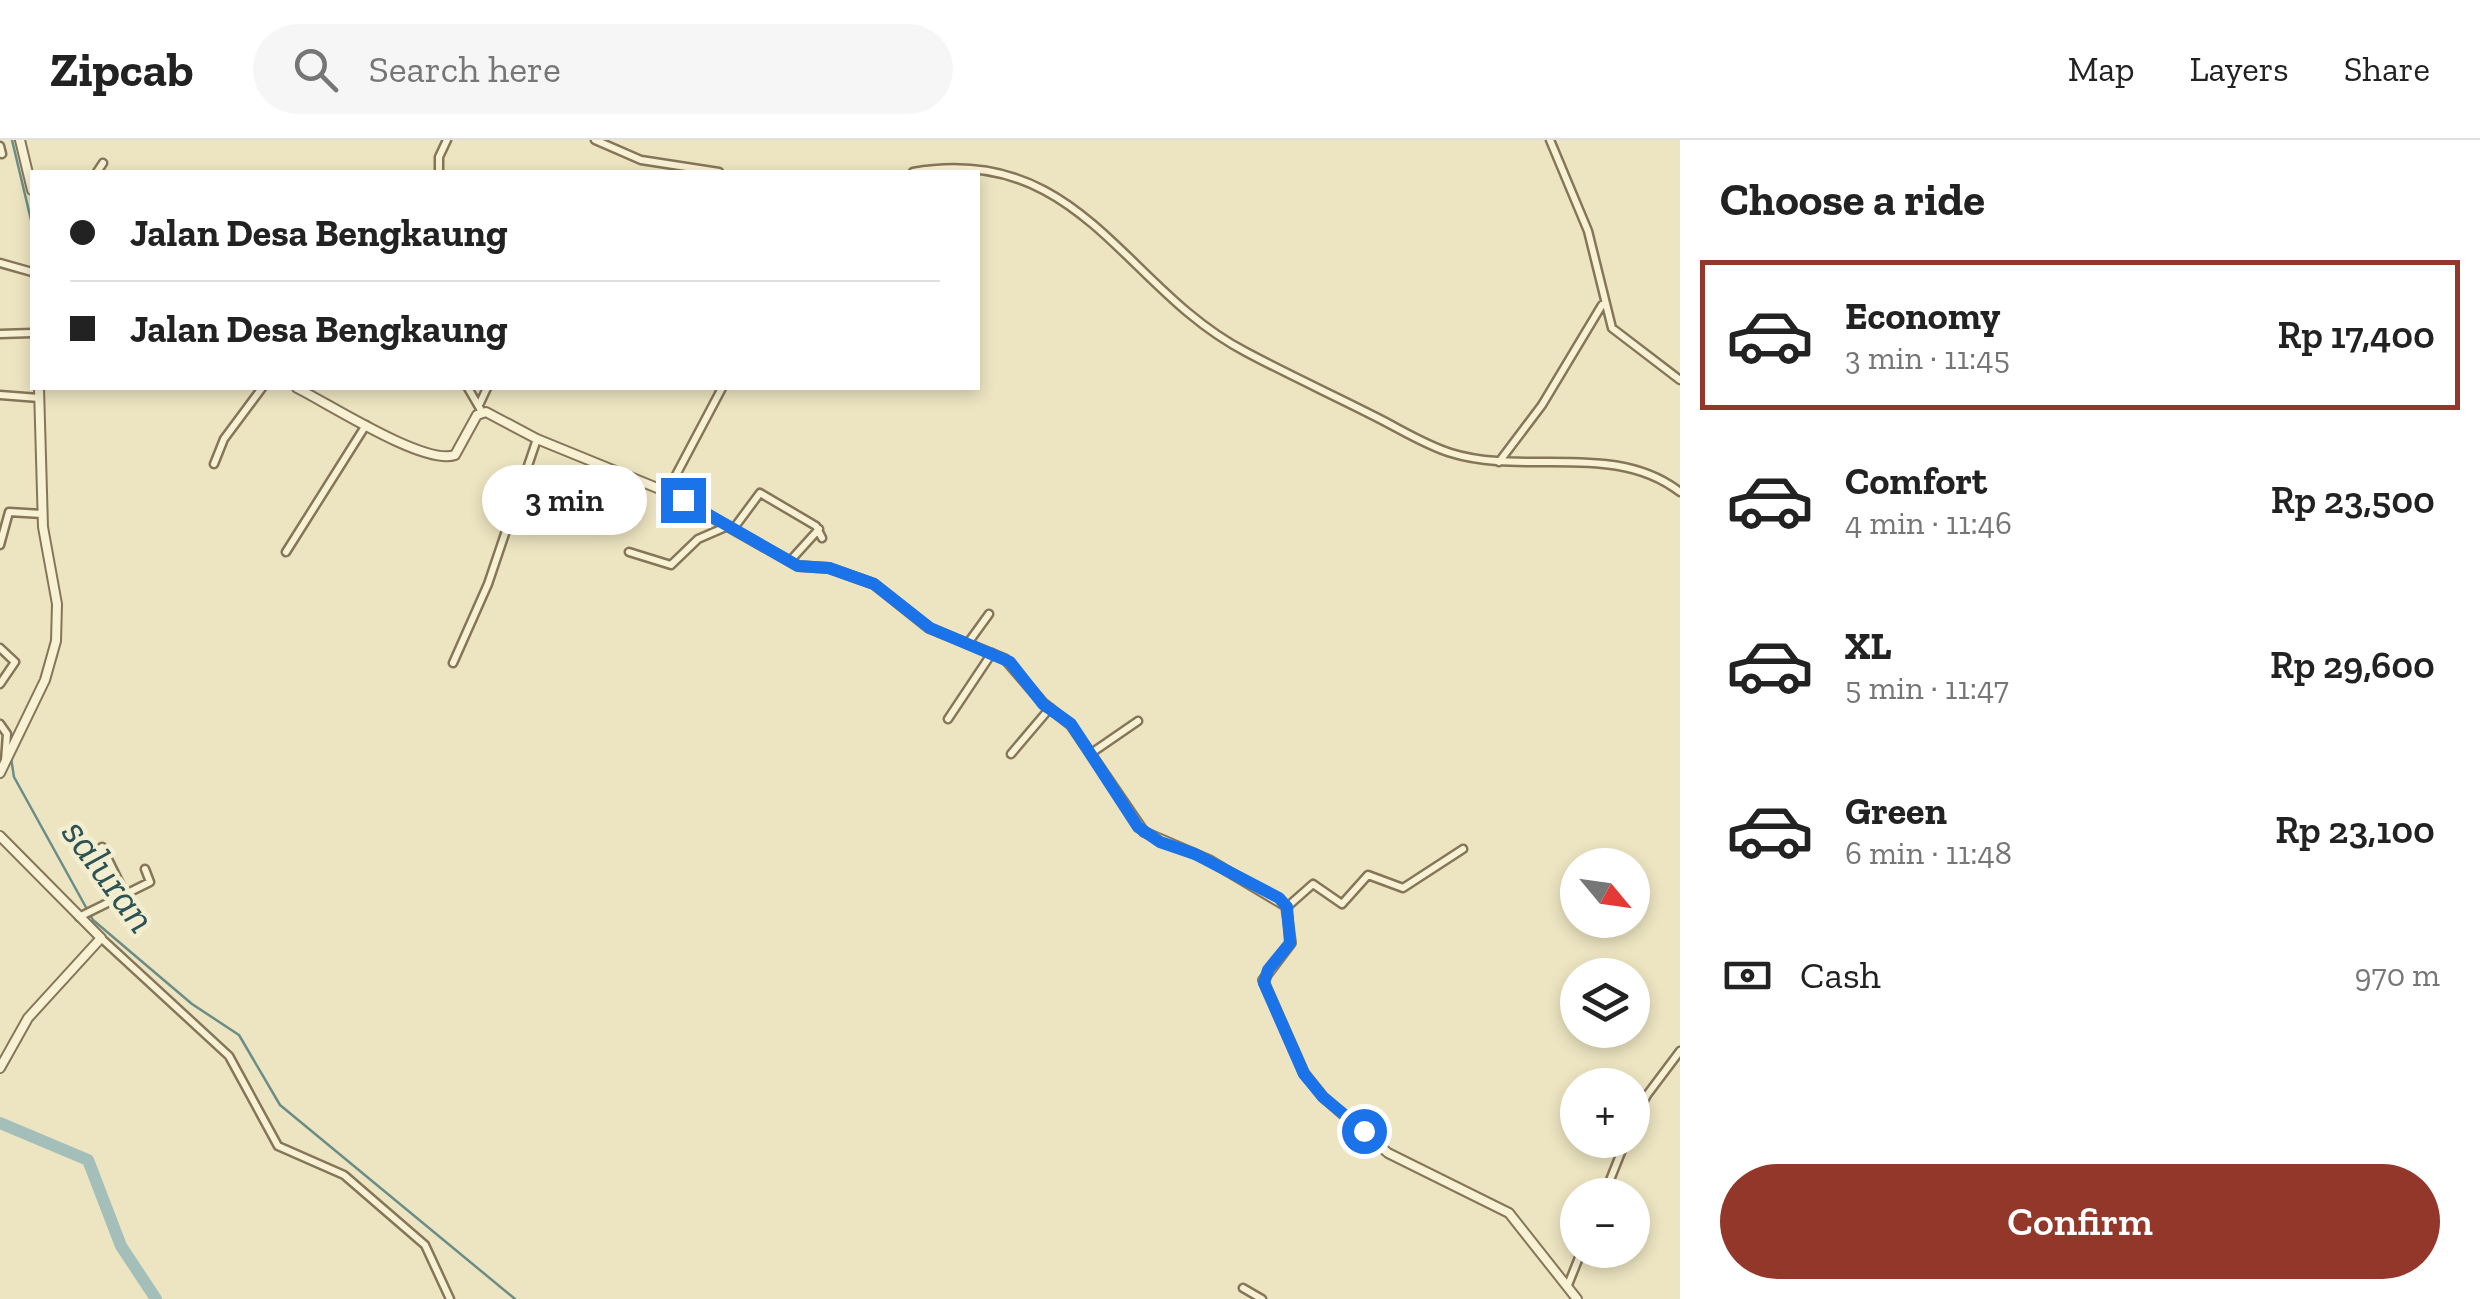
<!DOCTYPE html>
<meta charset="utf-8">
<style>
body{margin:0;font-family:"Zilla Slab",serif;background:#f6f6f6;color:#222;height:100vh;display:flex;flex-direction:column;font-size:38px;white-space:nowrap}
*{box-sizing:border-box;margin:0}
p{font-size:32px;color:#767676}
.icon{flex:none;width:55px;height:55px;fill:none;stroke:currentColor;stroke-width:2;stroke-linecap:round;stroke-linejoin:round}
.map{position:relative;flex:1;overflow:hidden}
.side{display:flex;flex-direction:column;background:#fff;width:800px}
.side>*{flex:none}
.guide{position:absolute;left:30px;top:30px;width:950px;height:220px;border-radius:0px;box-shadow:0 5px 15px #0003;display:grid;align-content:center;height:220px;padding:0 40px;background:#fff}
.needle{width:65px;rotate:119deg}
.fabs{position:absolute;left:1560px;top:708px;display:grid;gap:20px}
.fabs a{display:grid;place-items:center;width:90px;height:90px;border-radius:50%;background:#fff;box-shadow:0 5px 15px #0003;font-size:50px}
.end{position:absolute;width:45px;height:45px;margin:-22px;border:12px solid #1a73e8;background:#fff;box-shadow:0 0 0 5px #fff}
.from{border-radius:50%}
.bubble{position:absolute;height:70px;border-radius:35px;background:#fff;box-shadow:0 5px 15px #0003;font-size:32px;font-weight:600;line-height:70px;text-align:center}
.guide b{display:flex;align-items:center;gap:35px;height:95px;font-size:38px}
.guide b+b{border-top:2px solid #e0e0e0}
.guide i{width:25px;height:25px;background:#222}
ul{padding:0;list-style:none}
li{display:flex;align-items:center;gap:30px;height:150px;margin:0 20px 15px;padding:0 20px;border:5px solid transparent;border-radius:0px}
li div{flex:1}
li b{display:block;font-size:38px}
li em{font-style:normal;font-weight:600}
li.selected{border-color:#93372b}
li>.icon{width:90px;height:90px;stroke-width:1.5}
h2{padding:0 40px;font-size:45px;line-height:120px}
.pay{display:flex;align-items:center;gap:25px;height:110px;padding:0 40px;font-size:38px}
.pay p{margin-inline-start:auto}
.action{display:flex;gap:20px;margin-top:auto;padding:20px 40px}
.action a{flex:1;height:115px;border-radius:60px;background:#93372b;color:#fff;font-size:40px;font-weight:600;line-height:115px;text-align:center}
header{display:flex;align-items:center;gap:60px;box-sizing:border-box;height:140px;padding:0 50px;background:#fff;border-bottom:2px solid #e0e0e0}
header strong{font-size:48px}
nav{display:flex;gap:55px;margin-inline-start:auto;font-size:35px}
.search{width:700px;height:90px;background:#f6f6f6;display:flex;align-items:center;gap:25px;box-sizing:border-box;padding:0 35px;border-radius:55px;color:#767676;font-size:38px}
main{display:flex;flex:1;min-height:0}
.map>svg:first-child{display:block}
</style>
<header>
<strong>Zipcab</strong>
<div class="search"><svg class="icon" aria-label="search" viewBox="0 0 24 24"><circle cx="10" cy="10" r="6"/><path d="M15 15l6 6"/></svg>Search here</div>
<nav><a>Map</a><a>Layers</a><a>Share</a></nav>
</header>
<main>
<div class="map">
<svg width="1680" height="1159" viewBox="0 0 1680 1159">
<rect width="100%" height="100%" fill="#ede5c1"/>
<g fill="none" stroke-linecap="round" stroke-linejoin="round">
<!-- stream -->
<path stroke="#6b8d88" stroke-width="2.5" d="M 12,0 L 32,84
M 37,319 L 40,386
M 11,618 L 14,637 L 93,780 L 192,864 L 239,895 L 280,965 L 515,1159"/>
<!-- river -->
<path stroke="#a4bfba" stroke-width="12" d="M 0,983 L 88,1020 L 121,1106 L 156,1159"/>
<!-- minor casing -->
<g stroke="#867659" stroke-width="11">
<path id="minor" d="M 595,0 L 641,20 L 719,32
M 1550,0 L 1588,91 L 1612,188 L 1680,240
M 0,6 L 2,14
M 97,32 L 103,23
M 439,32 L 439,17 L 447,0
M 913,32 C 1081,3 1124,149 1246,212 C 1289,235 1333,255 1376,277 C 1400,289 1425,305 1451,313 C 1524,336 1615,301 1680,352
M 0,123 L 32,132
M 0,194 L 32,193
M 468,248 L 482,272
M 0,255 L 39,258
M 480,263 L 487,248
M 1499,322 L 1542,265 L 1602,165
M 214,324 L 224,299 L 262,248
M 667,352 L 722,248
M 734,388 L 760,353 L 816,386 L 822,398
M 0,405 L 9,372 L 42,374
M 286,412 L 366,285
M 629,412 L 671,425 L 698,399 L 728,386
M 790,421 L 819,389
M 968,503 L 989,474
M 0,508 L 15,522 L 0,544
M 453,523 L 488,444 L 537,299
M 948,579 L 992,513
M 0,584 L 7,594 L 5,621
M 1011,614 L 1050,568
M 1090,614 L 1138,581
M 102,707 L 125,754
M 1287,767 L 1313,744 L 1342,764 L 1368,735 L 1403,748 L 1463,709
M 79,777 L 150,742 L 145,729
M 101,798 L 229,916 L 278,1006 L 344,1035 L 425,1105 L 450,1159
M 1632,983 L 1647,955 L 1680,911
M 1604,1055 L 1626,1000
M 1568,1145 L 1582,1110
M 1243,1148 L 1262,1159"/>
</g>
<!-- tertiary casing -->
<g stroke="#867659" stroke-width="12">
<path id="tertiary" d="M 20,0 L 32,50
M 297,248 C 329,264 425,326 455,315 L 477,275 L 486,272 L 537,299 L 667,352 L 798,426 L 829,428 L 874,444 L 929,488 L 1005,519 L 1043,563 L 1071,585 L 1144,692 L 1209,720 L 1286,766 L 1291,803 L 1263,840 L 1304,933 L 1323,957 L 1388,1013 L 1509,1073 L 1577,1159
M 0,633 L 45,540 L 56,501 L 57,464 L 43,387 L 39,248
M 0,696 L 101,798 L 28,878 L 0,928"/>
</g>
<!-- minor -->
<use href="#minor" stroke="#f8f1d4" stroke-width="6"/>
<!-- tertiary -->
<use href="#tertiary" stroke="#f8f1d4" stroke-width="8"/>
</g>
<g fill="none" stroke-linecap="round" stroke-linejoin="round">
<!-- route -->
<path stroke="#1a73e8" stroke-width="12" d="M 683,360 L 798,426 L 829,428 L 874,444 L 930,488 L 1010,522 L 1043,564 L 1071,584 L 1138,687 L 1160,702 L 1195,714 L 1279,758 L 1287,767 L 1290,803 L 1268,830 L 1264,843 L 1304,934 L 1323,957 L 1364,991"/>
</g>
<g text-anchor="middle" stroke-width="9" stroke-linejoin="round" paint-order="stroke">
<!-- water labels -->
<g font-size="42" font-style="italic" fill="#2d5355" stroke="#f4eed1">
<text transform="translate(110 735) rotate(54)" y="15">saluran</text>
</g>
</g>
</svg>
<div class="fabs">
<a><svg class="needle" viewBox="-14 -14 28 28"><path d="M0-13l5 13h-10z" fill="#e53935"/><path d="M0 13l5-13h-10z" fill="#767676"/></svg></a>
<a><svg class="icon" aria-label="layers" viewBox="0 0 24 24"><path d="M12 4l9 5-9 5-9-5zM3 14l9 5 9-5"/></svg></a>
<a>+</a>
<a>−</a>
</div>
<i class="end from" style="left:1364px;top:991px"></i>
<i class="end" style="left:683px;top:360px"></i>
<div class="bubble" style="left:482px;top:325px;width:165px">3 min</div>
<div class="guide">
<b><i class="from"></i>Jalan Desa Bengkaung</b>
<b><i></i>Jalan Desa Bengkaung</b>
</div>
</div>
<section class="side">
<h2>Choose a ride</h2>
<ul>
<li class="selected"><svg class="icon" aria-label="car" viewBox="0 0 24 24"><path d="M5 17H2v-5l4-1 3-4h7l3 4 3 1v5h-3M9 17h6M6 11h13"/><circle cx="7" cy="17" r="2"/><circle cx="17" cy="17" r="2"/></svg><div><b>Economy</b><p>3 min · 11:45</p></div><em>Rp 17,400</em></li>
<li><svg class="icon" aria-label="car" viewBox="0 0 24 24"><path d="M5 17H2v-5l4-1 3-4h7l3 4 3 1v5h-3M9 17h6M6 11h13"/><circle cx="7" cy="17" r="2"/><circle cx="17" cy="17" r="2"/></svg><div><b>Comfort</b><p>4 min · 11:46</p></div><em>Rp 23,500</em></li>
<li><svg class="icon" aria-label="car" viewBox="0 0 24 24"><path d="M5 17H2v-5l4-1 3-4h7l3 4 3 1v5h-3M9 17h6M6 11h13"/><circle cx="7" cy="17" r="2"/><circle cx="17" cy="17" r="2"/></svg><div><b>XL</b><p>5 min · 11:47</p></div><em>Rp 29,600</em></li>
<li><svg class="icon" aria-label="car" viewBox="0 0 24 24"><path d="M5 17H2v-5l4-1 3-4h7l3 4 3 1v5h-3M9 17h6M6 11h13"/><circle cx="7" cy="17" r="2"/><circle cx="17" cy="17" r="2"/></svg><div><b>Green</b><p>6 min · 11:48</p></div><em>Rp 23,100</em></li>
</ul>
<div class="pay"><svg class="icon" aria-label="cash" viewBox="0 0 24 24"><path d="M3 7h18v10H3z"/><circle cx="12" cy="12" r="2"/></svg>Cash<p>970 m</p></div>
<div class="action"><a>Confirm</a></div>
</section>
</main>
